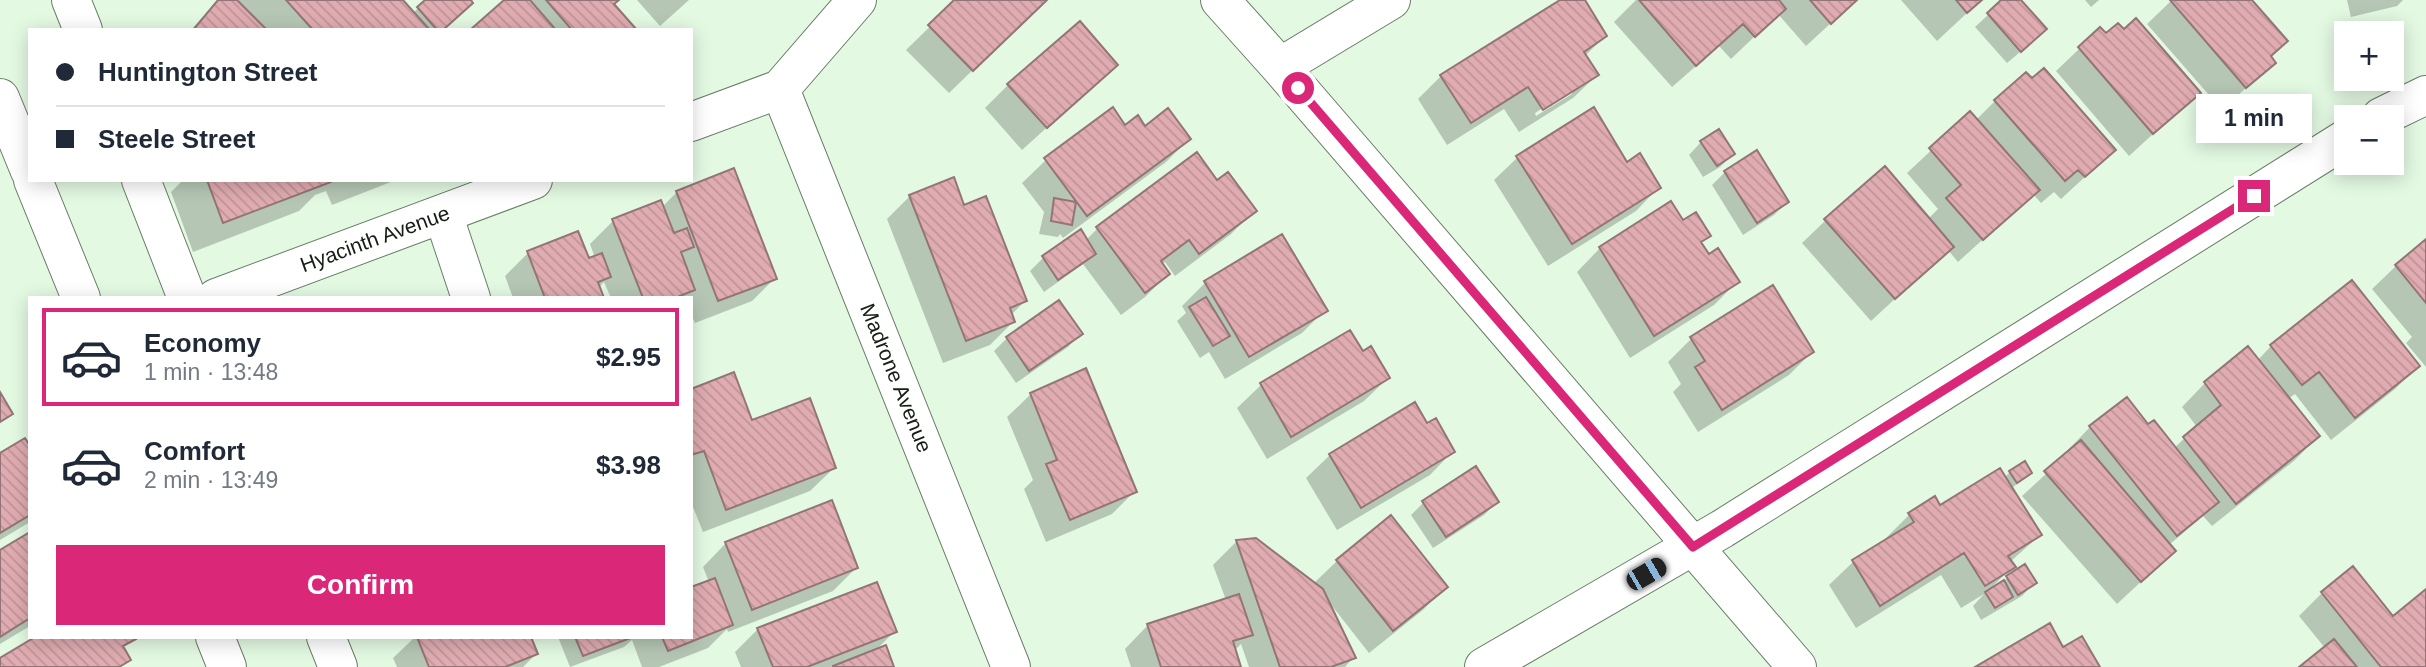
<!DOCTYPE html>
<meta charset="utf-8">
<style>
body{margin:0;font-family:Arial,sans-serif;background:#f2f2f3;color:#1f2937;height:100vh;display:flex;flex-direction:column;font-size:26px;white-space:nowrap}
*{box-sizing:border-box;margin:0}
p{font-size:23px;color:#747a83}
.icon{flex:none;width:38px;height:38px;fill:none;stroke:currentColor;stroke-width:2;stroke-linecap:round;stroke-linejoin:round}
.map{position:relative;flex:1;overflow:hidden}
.drawer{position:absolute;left:28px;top:296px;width:665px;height:343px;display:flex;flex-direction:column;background:#fff;border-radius:0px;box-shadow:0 4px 18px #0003}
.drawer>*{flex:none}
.guide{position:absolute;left:28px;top:28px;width:665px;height:154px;border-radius:0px;box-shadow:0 4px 18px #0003;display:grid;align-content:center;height:154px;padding:0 28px;background:#fff}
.buttons{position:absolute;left:2334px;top:21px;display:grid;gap:14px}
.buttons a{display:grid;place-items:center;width:70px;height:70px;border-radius:0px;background:#fff;box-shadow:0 4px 18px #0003;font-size:35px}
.end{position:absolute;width:32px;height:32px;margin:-16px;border:9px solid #db2777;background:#fff;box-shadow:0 0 0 4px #fff}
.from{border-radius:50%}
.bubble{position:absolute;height:49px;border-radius:0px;background:#fff;box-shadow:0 4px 18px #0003;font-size:23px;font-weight:800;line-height:49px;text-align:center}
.car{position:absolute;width:21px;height:42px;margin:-21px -10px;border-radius:9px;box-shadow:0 0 5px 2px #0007;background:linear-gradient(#222 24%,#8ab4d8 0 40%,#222 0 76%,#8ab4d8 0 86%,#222 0)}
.guide b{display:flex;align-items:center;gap:24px;height:66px;font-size:26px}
.guide b+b{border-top:2px solid #e0e1e3}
.guide i{width:18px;height:18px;background:#1f2937}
ul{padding:12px 0 0;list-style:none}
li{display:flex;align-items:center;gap:21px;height:98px;margin:0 14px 10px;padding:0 14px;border:4px solid transparent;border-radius:0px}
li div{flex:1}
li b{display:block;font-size:26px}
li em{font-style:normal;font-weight:800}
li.current{border-color:#db2777}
li>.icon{width:63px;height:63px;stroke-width:1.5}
.action{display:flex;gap:14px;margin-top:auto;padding:14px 28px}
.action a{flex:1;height:80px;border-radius:0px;background:#db2777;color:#fff;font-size:28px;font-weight:800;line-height:80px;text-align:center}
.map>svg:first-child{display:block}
</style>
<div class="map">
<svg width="2426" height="667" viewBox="0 0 2426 667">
<defs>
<pattern id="building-back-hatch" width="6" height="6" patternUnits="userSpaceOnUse" patternTransform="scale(1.75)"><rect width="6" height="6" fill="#e0acb1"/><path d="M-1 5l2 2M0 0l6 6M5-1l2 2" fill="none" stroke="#bf9497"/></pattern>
</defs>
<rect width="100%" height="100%" fill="#e3f9e2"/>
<!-- shadow -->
<path fill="#0003" fill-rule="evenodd" d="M 218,0 L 400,0 L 413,13 L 427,0 L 468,0 L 442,30 L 191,30 Z
M 502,0 L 619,0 L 613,5 L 635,30 L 473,30 L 504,2 Z
M 637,0 L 689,0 L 660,26 Z
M 957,0 L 1045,0 L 949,93 L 906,50 Z
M 1563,0 L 1583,0 L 1605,36 L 1585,56 L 1597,75 L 1573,98 L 1519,132 L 1504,109 L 1447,145 L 1418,99 L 1441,76 ZM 1572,90 L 1572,94 L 1536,116 L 1535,113 Z
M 1636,0 L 1856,0 L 1806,46 L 1778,14 L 1731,59 L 1719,46 L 1672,87 L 1614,22 Z
M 1901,0 L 1981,0 L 1937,41 Z
M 2004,0 L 2019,0 L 2032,42 L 2007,63 L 1975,27 Z
M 2085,0 L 2099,0 L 2091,7 Z
M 2172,0 L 2250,0 L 2269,57 L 2274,62 L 2222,110 L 2147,24 Z
M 2347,0 L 2403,0 L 2397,6 L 2351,17 Z
M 2100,29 L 2198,93 L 2129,156 L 2056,71 Z
M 1116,65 L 1022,150 L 985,108 L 1008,85 Z
M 1995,101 L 2114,150 L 2061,199 L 2054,192 L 2041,203 L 2033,194 L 1958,262 L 1948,250 L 1871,321 L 1802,243 L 1826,220 L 1928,219 L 1938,209 L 1907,173 L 1970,114 L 1976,120 Z
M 1125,127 L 1145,128 L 1189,139 L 1166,162 L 1063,238 L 1060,234 L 1058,237 L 1039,234 L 1044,212 L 1022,183 L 1046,160 Z
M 1701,142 L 1733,154 L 1720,167 L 1703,177 L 1689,155 Z
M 1518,157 L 1626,164 L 1659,187 L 1636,211 L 1548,266 L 1494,180 Z
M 1725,172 L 1787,202 L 1774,215 L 1743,235 L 1712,185 Z
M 183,180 L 396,180 L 332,205 L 326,191 L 315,195 L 299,211 L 193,252 L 171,192 Z
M 1217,183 L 1255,210 L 1231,234 L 1175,276 L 1165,262 L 1161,265 L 1168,274 L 1145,297 L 1121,315 L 1083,264 L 1044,292 L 1030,271 L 1043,258 L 1080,232 L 1086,240 L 1097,229 Z
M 677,192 L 775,278 L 752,301 L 695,323 L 691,314 L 691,298 L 611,298 L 604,282 L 598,288 L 602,298 L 513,298 L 505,276 L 528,253 L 588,260 L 595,258 L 590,244 L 613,221 L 662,207 Z
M 910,196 L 963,207 L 1025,301 L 1011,315 L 1013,322 L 990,345 L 943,363 L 887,219 Z
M 1683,222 L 1708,236 L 1700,244 L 1708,257 L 1737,282 L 1714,305 L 1630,358 L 1577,272 L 1600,248 Z
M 2426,241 L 2426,367 L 2406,343 L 2412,337 L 2372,289 L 2396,266 Z
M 1205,283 L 1325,310 L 1302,333 L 1225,379 L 1209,352 L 1200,358 L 1177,321 L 1186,313 L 1182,306 Z
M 1773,288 L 1812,352 L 1789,375 L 1698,432 L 1673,392 L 1681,384 L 1668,362 L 1691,339 Z
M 1349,332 L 1363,354 L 1388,378 L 1364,401 L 1267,459 L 1237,408 L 1261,385 Z
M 1080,334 L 1068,347 L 1016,383 L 994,351 L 1007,338 Z
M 2271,346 L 2418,366 L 2395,389 L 2331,440 L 2295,394 L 2288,399 L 2318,436 L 2295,460 L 2212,526 L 2203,516 L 2169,545 L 2174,551 L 2117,604 L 2022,496 L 2069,453 L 2067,451 L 2090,427 L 2148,427 L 2174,448 L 2197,427 L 2182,407 L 2205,383 L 2247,349 L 2257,361 Z
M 691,391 L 751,422 L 834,468 L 810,491 L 703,532 L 691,502 Z
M 1031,394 L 1135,491 L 1112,514 L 1046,542 L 1024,489 L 1033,480 L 1007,417 Z
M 1427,426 L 1453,451 L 1430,475 L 1337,530 L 1306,478 L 1330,455 Z
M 30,449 L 30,522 L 0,540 L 0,455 Z
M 2010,472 L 2030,473 L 2011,489 L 2040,535 L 2010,562 L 2013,566 L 1991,588 L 2000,585 L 2008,577 L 2034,583 L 2022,596 L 1981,620 L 1973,606 L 1984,594 L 1961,608 L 1941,575 L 1856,628 L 1829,585 L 1853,562 L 1888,540 L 1886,538 L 1909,515 L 1940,507 L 2004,478 Z
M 1497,502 L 1484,515 L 1433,548 L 1411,515 L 1423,503 Z
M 30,534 L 30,626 L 0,644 L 0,552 Z
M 1256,540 L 1313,584 L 1337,561 L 1446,586 L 1423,610 L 1369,653 L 1329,602 L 1353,658 L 1345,667 L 1249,667 L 1241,644 L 1234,651 L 1239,667 L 1131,667 L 1125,649 L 1148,625 L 1226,600 L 1213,565 L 1236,542 Z
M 726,543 L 856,568 L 833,591 L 728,632 L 727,629 L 708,648 L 659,667 L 642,667 L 632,640 L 624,647 L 570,667 L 558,637 L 691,637 L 709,582 L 703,567 Z
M 2352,568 L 2393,618 L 2426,591 L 2426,667 L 2302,667 L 2325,648 L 2299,616 L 2322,593 Z
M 758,629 L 895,631 L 875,651 L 892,667 L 741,667 L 735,652 Z
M 415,637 L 529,637 L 536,654 L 523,667 L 397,667 L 393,658 Z"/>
<!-- building -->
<path fill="url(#building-back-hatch)" stroke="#937577" stroke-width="2" d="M 218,0 L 237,0 L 267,30 L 193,30 Z
M 286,0 L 403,0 L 430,30 L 313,30 Z
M 425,0 L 471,0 L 473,3 L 443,30 L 437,30 L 417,7 Z
M 504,0 L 530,0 L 556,30 L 470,30 Z
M 546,0 L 619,0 L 614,4 L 637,30 L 572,30 Z
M 954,0 L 1047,0 L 973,71 L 928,25 Z
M 1560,0 L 1585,0 L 1607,36 L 1584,52 L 1599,75 L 1543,110 L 1528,87 L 1471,123 L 1440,75 Z
M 1639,0 L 1779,0 L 1786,9 L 1755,37 L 1743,24 L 1696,66 Z
M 1810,0 L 1857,0 L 1831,24 Z
M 1956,0 L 1982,0 L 1967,13 Z
M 2001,0 L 2021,0 L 2047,29 L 2021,52 L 1987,13 Z
M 2170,0 L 2252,0 L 2288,41 L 2271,56 L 2276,63 L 2246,88 Z
M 2136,18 L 2201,93 L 2153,134 L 2078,47 L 2100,27 L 2106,33 L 2118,23 L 2124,29 Z
M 1080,21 L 1118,65 L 1047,128 L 1007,84 Z
M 2044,68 L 2116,150 L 2085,177 L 2078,170 L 2065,181 L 1994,100 L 2026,72 L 2032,78 Z
M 1113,107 L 1125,125 L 1138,115 L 1145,126 L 1168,108 L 1191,139 L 1087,216 L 1044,158 Z
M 1594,107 L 1627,162 L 1640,153 L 1661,188 L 1572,244 L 1516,156 Z
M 1970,111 L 2040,190 L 1983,240 L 1946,198 L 1961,185 L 1929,148 Z
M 1719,129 L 1735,154 L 1717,166 L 1700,141 Z
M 1757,150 L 1789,202 L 1757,223 L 1724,171 Z
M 1197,152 L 1217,180 L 1228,172 L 1257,211 L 1199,254 L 1189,240 L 1161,261 L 1170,274 L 1145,293 L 1096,227 Z
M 1885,166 L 1954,247 L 1895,299 L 1824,219 Z
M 734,168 L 777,279 L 718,301 L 676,191 Z
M 954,177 L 964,205 L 986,196 L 1027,301 L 1010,308 L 1015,322 L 966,341 L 909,195 Z
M 207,180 L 330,180 L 331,182 L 223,223 Z
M 1054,198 L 1076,202 L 1072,225 L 1051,221 Z
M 661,200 L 674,233 L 687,228 L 694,247 L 681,252 L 695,290 L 675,298 L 643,298 L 612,219 Z
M 1671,201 L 1683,220 L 1696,212 L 1711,236 L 1701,242 L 1709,254 L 1718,248 L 1740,282 L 1654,336 L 1599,247 Z
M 1081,229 L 1096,254 L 1058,280 L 1042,256 Z
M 578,231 L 589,258 L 602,253 L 611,277 L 598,282 L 604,298 L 545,298 L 527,251 Z
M 1282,234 L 1328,311 L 1249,357 L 1204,281 Z
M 2426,239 L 2426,303 L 2395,265 Z
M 2352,280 L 2420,366 L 2355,418 L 2319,372 L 2302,385 L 2270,345 Z
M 1773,285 L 1814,352 L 1722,410 L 1695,367 L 1705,361 L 1690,337 Z
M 1206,297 L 1230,336 L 1213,346 L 1189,307 Z
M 1059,300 L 1083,334 L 1029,371 L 1006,337 Z
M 1350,330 L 1363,351 L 1371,346 L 1390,378 L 1291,437 L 1260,383 Z
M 2248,346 L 2320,436 L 2236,504 L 2183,437 L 2221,405 L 2204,382 Z
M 1086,368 L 1137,492 L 1070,520 L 1046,464 L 1057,460 L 1030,393 Z
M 734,372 L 752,420 L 810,398 L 836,468 L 726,510 L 704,451 L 691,455 L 691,389 Z
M 0,392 L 13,414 L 0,422 Z
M 2127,397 L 2148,424 L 2154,420 L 2219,502 L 2177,536 L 2089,426 Z
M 1415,402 L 1427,423 L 1436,418 L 1455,452 L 1361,508 L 1329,454 Z
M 25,438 L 30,446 L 30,515 L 0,533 L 0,453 Z
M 2081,440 L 2176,551 L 2141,582 L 2044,471 Z
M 2025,461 L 2032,473 L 2017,483 L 2009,471 Z
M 1476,466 L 1499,502 L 1446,537 L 1422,501 Z
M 2000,468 L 2042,535 L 2008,556 L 2016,567 L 1985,586 L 1964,553 L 1880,606 L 1852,560 L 1914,522 L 1908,513 L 1935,496 L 1940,505 Z
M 832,500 L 858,568 L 752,610 L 725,542 Z
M 1391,515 L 1448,587 L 1393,631 L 1336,560 Z
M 30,532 L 30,618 L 0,637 L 0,550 Z
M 1256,538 L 1323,589 L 1356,658 L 1331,667 L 1280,667 L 1236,540 Z
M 2025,564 L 2037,583 L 2018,595 L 2006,576 Z
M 2353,566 L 2393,616 L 2426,589 L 2426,667 L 2381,667 L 2321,592 Z
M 715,578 L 733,625 L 668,651 L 662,637 L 691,637 L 691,587 Z
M 2004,580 L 2013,597 L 1995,608 L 1985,592 Z
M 877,582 L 897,632 L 807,667 L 773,667 L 757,628 Z
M 1239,594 L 1253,635 L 1233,641 L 1241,667 L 1161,667 L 1147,624 Z
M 2050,623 L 2063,647 L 2082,636 L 2100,667 L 1975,667 Z
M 35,637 L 135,637 L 136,639 L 123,646 L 131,660 L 119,667 L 0,667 L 0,658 Z
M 417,637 L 531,637 L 538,654 L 505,667 L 429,667 Z
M 575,637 L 633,637 L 583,656 Z
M 2334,639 L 2357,667 L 2299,667 Z
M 886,645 L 894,667 L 833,667 L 833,666 Z"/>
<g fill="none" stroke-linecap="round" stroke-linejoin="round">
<!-- minor casing -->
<g stroke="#697c67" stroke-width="40">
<path id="minor" d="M 71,0 L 83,30
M 1220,0 L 1280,67 L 1797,667
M 1280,67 L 1391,0
M 780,89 L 1011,667
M 0,98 L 30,171
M 2381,117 L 2426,95
M 691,122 L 780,89 L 857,0
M 33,180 L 81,298
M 141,180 L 187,298
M 443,214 L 471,298
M 216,298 L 533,180
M 215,637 L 227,667
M 326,637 L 338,667
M 1484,667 L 1722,529 L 2347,138"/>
</g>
<!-- minor -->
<use href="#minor" stroke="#fff" stroke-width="38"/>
</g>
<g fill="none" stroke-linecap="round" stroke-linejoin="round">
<!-- route -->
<path stroke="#db2777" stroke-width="9" d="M 1298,88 L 1693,547 L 2254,196"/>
</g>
<g text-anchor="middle" stroke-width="5" stroke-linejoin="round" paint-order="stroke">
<!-- street labels -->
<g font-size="21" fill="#151d15" stroke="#fff">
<text transform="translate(375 239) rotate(-20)" y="7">Hyacinth Avenue</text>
<text transform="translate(896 378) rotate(68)" y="7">Madrone Avenue</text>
</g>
</g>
</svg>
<div class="buttons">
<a>+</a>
<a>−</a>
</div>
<i class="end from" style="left:1298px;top:88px"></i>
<i class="end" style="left:2254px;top:196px"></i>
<div class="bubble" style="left:2196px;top:94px;width:116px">1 min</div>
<i class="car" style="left:1646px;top:574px;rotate:60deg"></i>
<div class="guide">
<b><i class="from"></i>Huntington Street</b>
<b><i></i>Steele Street</b>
</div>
<section class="drawer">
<ul>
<li class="current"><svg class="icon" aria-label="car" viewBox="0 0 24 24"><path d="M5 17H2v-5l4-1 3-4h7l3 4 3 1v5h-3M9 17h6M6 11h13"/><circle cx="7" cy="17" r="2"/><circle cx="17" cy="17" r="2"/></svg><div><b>Economy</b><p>1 min · 13:48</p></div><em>$2.95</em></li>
<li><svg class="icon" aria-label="car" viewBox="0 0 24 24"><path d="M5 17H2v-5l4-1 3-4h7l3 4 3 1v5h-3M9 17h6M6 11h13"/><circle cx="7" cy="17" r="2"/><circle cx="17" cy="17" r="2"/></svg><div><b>Comfort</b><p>2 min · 13:49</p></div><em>$3.98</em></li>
</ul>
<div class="action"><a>Confirm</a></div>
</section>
</div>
